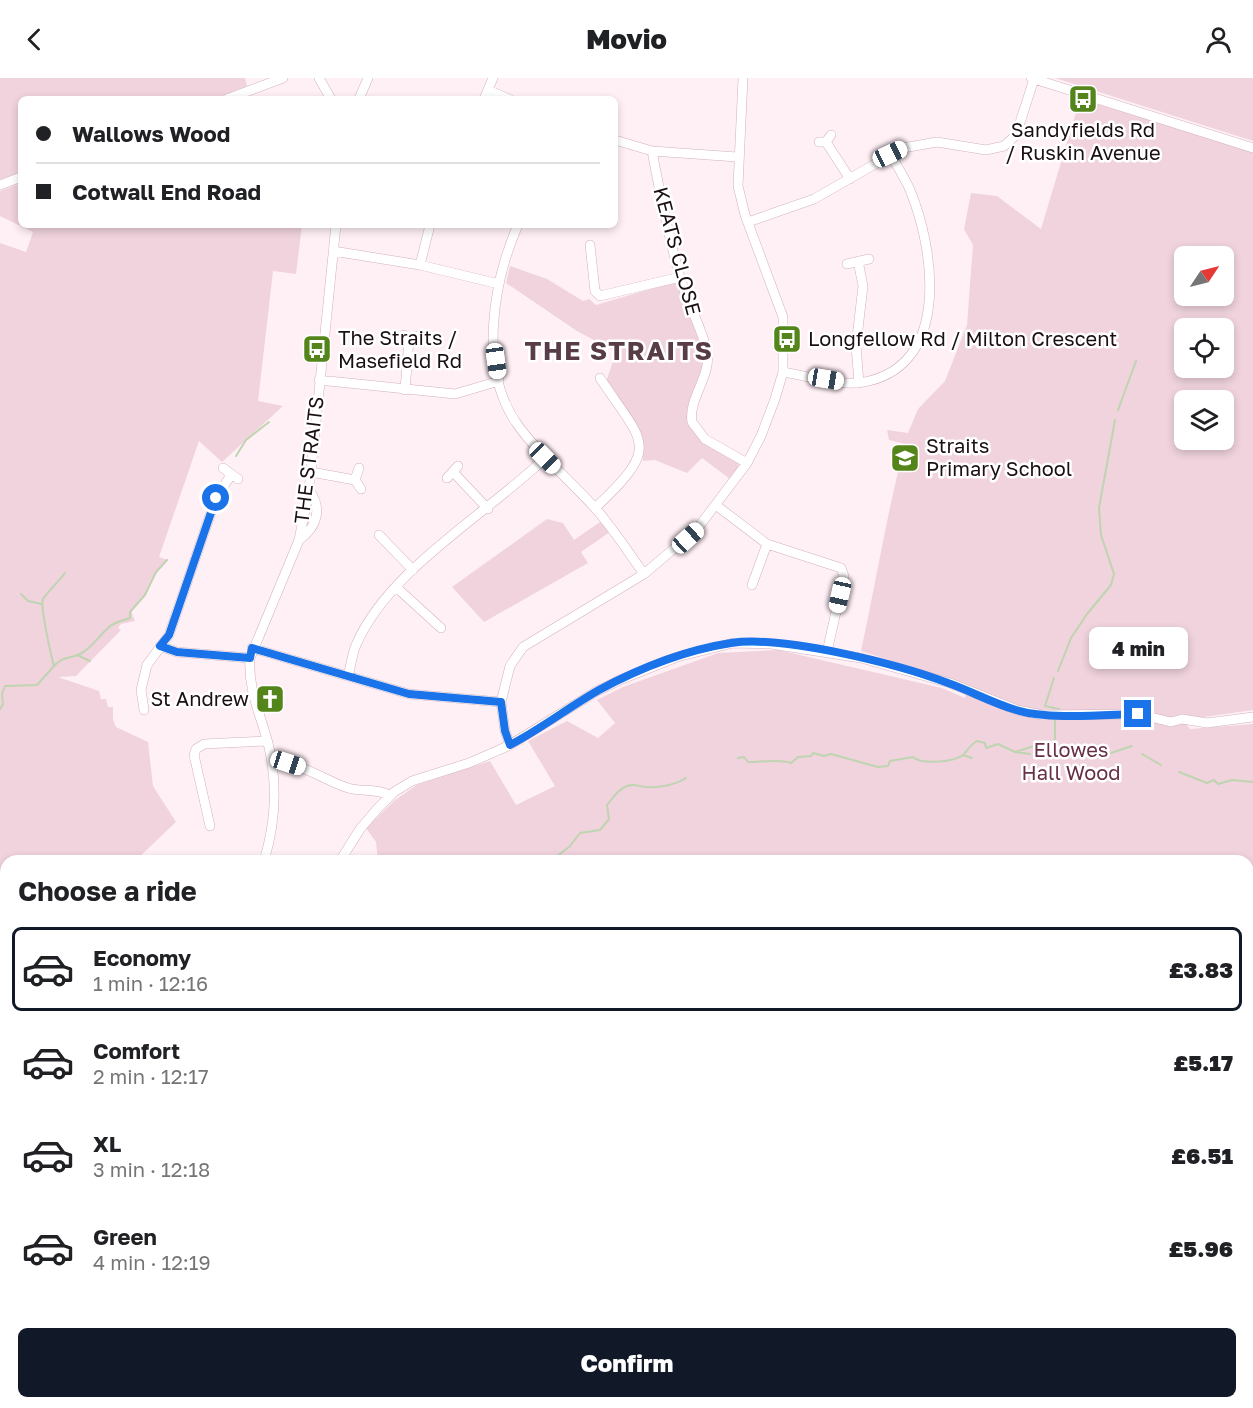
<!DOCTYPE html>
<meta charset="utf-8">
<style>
body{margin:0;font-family:"Golos Text",sans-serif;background:#f6f6f6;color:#202124;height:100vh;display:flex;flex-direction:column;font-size:22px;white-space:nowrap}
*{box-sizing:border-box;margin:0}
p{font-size:20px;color:#757577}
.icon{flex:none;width:33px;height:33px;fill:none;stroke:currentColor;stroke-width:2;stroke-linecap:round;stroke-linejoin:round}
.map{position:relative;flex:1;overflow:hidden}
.panel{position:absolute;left:0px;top:777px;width:1254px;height:554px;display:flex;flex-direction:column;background:#fff;border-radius:18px 18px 0 0;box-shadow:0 3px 9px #0003}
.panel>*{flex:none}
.guide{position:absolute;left:18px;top:18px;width:600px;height:132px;border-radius:9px;box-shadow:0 3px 9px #0003;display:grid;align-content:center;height:132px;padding:0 18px;background:#fff}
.needle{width:39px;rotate:55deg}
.buttons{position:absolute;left:1174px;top:168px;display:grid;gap:12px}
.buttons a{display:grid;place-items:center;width:60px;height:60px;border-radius:9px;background:#fff;box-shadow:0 3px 9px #0003;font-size:30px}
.end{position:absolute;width:27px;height:27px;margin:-14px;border:8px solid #1a73e8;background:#fff;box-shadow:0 0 0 3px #fff}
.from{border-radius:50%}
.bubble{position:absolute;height:42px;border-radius:9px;background:#fff;box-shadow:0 3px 9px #0003;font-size:20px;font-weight:800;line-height:42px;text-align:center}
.car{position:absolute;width:18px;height:36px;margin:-18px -9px;border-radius:8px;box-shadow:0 0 4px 2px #0007;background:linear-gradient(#fff 24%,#345 0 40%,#fff 0 76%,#345 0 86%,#fff 0)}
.guide b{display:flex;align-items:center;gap:21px;height:57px;font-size:22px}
.guide b+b{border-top:2px solid #e0e0e0}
.guide i{width:15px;height:15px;background:#202124}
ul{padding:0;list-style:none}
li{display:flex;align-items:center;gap:18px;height:84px;margin:0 12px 9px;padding:0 6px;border:3px solid transparent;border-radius:9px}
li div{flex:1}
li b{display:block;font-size:22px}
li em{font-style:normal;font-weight:800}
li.current{border-color:#111827}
li>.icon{width:54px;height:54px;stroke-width:1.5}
h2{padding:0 18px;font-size:27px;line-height:72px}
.button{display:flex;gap:12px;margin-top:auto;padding:12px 18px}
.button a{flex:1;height:69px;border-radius:9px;background:#111827;color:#fff;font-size:24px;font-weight:800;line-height:69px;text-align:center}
header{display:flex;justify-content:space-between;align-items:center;height:78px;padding:0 18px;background:#fff;font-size:27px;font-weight:800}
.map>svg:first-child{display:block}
</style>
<header><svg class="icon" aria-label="back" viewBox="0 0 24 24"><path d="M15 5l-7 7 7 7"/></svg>Movio<svg class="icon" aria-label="person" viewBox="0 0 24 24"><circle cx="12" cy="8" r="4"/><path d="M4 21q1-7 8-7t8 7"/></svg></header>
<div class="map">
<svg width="1253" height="1330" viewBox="0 0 1253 1330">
<rect width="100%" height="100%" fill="#fff0f5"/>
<!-- green -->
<path fill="#f0d3dd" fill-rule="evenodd" d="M 0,0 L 245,0 L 247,8 L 214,21 L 21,21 L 21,94 L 0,102 Z
M 1055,0 L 1253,0 L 1253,63 Z
M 1080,21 L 1253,74 L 1253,632 L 1183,642 L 1190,651 L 1253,646 L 1253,866 L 1248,870 L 1248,783 L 378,783 L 376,764 L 366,750 L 395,722 L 417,707 L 490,683 L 516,727 L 555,708 L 528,663 L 567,643 L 598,660 L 615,645 L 597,622 L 623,609 L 718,575 L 778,572 L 942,610 L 965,620 L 968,608 L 861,573 C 876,504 887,434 905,366 L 889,362 L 887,352 L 908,355 L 918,331 L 945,303 L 967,247 L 973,167 L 964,151 L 971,115 L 997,118 L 1041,151 ZM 1185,178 L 1224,178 L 1224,218 L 1185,218 ZM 1185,250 L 1224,250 L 1224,290 L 1185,290 ZM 1185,322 L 1224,322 L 1224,362 L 1185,362 Z
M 21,105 L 21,147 L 302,147 L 296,196 L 273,193 L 258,323 L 283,328 L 222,384 L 199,363 L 159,479 L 168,482 L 152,500 L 145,517 L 131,533 L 135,543 L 121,546 L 118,550 L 121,552 L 76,598 L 58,599 L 99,613 L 101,621 L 106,621 L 108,629 L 113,629 L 113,642 L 116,649 L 148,664 L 153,708 L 176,744 L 135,783 L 6,783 L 6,910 L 0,918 L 0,165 L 26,174 L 33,154 L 0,138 L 0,113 Z
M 510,188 L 547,201 L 583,223 L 589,221 L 596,227 L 678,203 L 705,273 L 691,346 L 738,383 L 739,390 L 730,401 L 702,380 L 687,395 L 655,382 L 643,383 L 640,354 L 625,328 L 606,304 L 616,274 L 577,253 L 506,205 Z
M 547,441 L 563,445 L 574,462 L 600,444 L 610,454 L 581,474 L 588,485 L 484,544 L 452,509 Z"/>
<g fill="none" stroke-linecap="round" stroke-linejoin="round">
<!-- stream -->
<path stroke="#bfd4b0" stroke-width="2" d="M 1118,332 L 1136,283
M 236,378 L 246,362 L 269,344
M 21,516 L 28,523 L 42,526
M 77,577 L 90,583
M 54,588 C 63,578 69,581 80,576 C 91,571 99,558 108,550 C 114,544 122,543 130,540 L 130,534 L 145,517 L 156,494 L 167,482
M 1058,593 L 1071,560 L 1087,536 L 1111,507 L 1114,496 L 1101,457 L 1099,430 L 1115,342
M 1054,600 L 1045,628 L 1059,631
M 0,631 L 3,626 L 2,616 L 5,608 L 37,607 L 54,588 C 51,577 40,529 43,521 C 45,517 60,502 65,495
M 1055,662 L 1055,641
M 1015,674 L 1030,676
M 1142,676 L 1161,687
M 963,677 L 972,680
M 1054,677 L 1055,664
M 738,680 L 744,679 L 748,684 C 761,684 781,681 791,685 L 798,679 L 811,678 L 813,675 L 824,678 L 831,676 L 878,689 L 888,688 L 890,683 L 913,679 C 922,687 954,684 963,677 C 968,672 970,667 977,663 L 985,665 L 986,670 L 998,666 L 1015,674 L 1037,667 L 1041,678 L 1111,675 L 1132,668
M 1179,694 L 1207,705 L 1214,702 L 1218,706 L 1232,702 L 1253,704
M 551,783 L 570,768 L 580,755 L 600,752 L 609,741 L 607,727 C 613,720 618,711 627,708 C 635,705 639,709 646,709 C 659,710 675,707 686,700
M 0,838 L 6,845"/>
<!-- minor casing -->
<g stroke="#d3b1bc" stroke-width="10">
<path id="minor" d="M 319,0 L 331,21
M 1031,0 L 1253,70
M 488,12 L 509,21
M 227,21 L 283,0
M 359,21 L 368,0
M 484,21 L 493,0
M 615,62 L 652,73 L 737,79
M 819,64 L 826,64 L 831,57
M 826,64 L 850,101
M 652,73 C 660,115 668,158 680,199 C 687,224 701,248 707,273 C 712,298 688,320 692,344 L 705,361 L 747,385
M 0,107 L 21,99
M 748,144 L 814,121 L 903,70 L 937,64 L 986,72 L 1004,68 L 1016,57 L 1034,1
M 518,147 C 493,204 478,291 517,346 C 539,377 569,401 595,430 C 613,450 628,474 644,496
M 590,167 L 595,213 L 600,218 L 680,199
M 333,173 L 420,187 L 499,206
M 858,183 L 863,208 L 856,268 L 859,305
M 847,186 L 869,181
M 420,187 L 430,147
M 404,257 L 409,262 L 418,258
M 783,294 C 809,298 843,310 869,303 C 951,283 934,170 910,112 C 905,100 897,88 890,76
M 319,302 L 455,316 L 499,303
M 405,312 L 409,262
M 223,390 L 238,401
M 359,390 L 355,402 L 361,411
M 311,394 L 355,402
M 454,395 L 488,431
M 447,400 L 458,388
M 717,428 L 767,466 L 841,490 L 844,498 L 827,574
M 595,430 C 662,367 644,367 600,300
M 379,457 L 413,492
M 299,462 C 317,449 323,431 309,412
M 752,507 L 767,466
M 396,509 L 441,550
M 160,568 L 177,574 L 250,580
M 252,570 L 409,616 L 501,624
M 348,598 C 351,588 352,576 356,567 C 388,492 487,436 545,380
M 144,632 L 141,612 L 147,587 L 169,557 L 216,420 L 231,397
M 510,667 L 505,653 L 501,624 L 510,588 L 523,569 L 644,496 L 697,451 L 747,385 L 761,358 L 775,321 L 783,294 L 783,239 L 745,137 L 738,108 L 743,0
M 272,686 C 304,684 320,701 348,710 C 361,714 379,710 390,718
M 210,748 L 194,677 L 196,671 L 204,666 L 267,663
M 264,783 C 276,743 278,706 268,665 C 260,635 248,612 250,580 L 299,462 L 309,412 L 336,147
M 340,783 L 360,751 L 378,730 L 394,714 L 412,703 L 469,685 L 510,667 L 597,613 L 622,601 L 677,579 L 733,565 L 771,566 L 861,580 L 950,605 L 1017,632 L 1042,637 L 1138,636 L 1171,644 L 1182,641 L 1207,645 L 1253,639
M 0,980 L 6,976
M 0,1074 L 6,1082
M 1248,1213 L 1253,1213
M 0,1222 L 6,1219
M 1248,1257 L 1253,1257
M 113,1324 L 140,1330
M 175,1324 L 176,1330
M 313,1324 L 318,1330
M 435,1324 L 437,1330
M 899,1324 L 905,1328
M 61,1330 L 71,1324
M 231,1330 L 232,1324
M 377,1330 L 389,1324
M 558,1330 L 562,1324
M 731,1330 L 731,1324
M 990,1330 L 992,1324
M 1068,1330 L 1068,1329
M 1165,1330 L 1167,1324"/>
</g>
<!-- minor -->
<use href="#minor" stroke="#fff" stroke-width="9"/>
</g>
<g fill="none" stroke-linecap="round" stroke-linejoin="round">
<!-- route -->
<path stroke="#1a73e8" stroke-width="8" d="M 216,420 L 169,557 L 160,568 L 177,574 L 250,580 L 252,570 L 409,616 L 501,624 L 505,653 L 510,667 C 541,651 569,629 599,612 C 638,591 686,572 731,565 C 783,557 898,586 948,605 C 971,613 992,625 1016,632 C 1049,642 1102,637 1138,636"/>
</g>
<!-- icons -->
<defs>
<g id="bus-square" transform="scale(1.5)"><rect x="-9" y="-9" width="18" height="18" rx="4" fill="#53851a" stroke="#fff"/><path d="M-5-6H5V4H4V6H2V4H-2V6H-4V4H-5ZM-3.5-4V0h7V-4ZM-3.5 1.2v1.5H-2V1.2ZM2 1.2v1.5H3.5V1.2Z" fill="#fff"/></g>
<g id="school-square" transform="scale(1.5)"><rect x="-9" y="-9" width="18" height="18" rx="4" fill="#53851a" stroke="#fff"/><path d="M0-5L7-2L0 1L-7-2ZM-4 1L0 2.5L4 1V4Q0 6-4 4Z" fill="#fff"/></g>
<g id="church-square" transform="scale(1.5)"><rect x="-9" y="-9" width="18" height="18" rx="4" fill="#53851a" stroke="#fff"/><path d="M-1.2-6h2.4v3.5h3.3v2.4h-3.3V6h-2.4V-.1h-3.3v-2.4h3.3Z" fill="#fff"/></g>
</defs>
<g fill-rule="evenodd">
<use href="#bus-square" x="1083" y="21"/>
<use href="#bus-square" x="787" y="261"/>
<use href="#bus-square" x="317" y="271"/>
<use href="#school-square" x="905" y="380"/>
<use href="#church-square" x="270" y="621"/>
</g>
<g text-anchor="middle" stroke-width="5" stroke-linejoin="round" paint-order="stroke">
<!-- poi labels -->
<g font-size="20" fill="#1b0f13" stroke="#fff" text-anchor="start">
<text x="1083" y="59" text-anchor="middle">Sandyfields Rd<tspan x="1083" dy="23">/ Ruskin Avenue</tspan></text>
<text x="338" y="267">The Straits /<tspan x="338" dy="23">Masefield Rd</tspan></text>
<text x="808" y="268">Longfellow Rd / Milton Crescent</text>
<text x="926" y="375">Straits<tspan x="926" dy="23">Primary School</tspan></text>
<text x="249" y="628" text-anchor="end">St Andrew</text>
</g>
<!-- street labels -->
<g font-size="20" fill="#1b0f13" stroke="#fff">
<text transform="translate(677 173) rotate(75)" y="7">KEATS CLOSE</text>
<text transform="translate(309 382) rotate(-83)" y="7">THE STRAITS</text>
</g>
<!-- park labels -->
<g font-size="20" fill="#673047" stroke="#fff">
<text x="1071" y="679">Ellowes<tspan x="1071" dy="23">Hall Wood</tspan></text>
</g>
<!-- district labels -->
<g font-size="26" font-weight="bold" letter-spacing="1.5" fill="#583c47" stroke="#fff">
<text x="619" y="282">THE STRAITS</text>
</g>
</g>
</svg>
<div class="buttons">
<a><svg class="needle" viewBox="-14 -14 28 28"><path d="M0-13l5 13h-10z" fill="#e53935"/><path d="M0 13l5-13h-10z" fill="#757577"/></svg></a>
<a><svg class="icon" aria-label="locate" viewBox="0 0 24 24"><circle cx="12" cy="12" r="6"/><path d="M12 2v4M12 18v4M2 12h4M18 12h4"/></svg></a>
<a><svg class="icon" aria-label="layers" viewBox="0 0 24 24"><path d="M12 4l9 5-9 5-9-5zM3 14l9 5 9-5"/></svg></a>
</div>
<i class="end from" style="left:216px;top:420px"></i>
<i class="end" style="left:1138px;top:636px"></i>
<div class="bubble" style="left:1089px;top:549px;width:99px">4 min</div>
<i class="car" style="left:890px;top:76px;rotate:65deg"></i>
<i class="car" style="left:496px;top:283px;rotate:172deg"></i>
<i class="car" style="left:826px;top:301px;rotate:100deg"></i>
<i class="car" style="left:545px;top:380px;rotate:135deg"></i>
<i class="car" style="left:688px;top:460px;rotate:48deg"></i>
<i class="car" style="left:840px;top:517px;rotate:193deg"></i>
<i class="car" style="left:288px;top:685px;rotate:108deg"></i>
<div class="guide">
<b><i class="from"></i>Wallows Wood</b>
<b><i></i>Cotwall End Road</b>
</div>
<section class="panel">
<h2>Choose a ride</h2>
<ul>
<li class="current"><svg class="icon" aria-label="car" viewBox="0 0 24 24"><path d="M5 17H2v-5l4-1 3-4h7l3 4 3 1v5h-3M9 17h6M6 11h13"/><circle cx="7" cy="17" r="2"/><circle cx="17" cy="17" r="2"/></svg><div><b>Economy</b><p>1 min · 12:16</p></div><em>£3.83</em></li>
<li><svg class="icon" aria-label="car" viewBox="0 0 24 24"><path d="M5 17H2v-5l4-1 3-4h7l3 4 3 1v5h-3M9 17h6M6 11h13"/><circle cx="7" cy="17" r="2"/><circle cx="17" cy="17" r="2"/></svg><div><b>Comfort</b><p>2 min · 12:17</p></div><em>£5.17</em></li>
<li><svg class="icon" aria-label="car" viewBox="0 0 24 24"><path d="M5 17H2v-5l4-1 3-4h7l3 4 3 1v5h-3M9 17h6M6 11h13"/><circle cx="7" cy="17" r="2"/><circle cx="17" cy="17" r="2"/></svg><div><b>XL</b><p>3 min · 12:18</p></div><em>£6.51</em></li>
<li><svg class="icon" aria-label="car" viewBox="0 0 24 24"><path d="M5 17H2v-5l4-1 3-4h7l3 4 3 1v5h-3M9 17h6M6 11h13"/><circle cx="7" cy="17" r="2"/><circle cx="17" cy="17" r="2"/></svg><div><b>Green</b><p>4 min · 12:19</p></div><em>£5.96</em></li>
</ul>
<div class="button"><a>Confirm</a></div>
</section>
</div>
